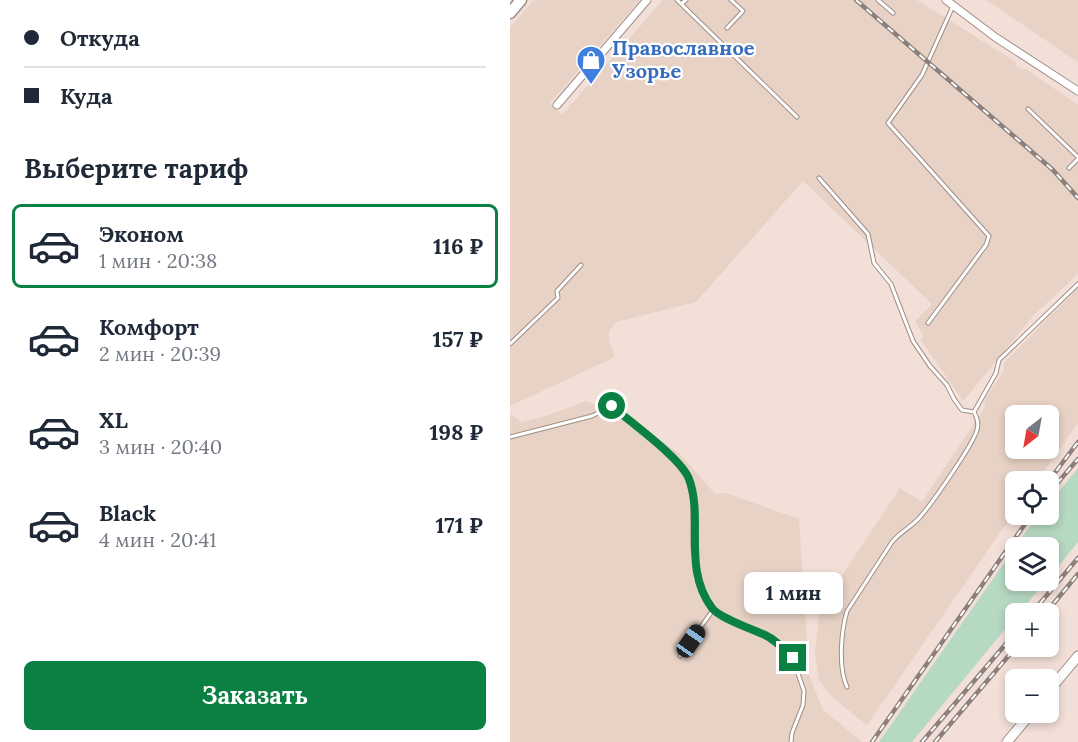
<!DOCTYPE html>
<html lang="ru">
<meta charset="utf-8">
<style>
body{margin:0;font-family:Lora,serif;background:#f6f6f7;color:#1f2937;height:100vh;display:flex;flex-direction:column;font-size:22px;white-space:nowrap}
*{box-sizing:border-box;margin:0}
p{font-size:20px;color:#747a83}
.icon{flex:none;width:33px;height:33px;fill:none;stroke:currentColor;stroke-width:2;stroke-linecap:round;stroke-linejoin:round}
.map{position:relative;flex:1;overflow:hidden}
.drawer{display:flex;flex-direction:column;background:#fff;width:510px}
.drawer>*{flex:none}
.guide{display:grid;align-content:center;height:132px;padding:0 24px;background:#fff}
.needle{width:39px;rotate:211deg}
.tools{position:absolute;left:495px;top:405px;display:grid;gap:12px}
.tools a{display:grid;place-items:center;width:54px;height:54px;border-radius:9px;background:#fff;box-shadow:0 3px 9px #0003;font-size:30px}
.end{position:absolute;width:27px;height:27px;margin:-14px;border:8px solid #0b8043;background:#fff;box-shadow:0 0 0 3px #fff}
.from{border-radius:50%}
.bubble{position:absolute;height:42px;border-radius:9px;background:#fff;box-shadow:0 3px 9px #0003;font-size:20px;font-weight:800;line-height:42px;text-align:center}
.car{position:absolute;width:18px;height:36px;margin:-18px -9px;border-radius:8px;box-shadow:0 0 4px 2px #0007;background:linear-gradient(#222 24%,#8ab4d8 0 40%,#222 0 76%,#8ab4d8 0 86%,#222 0)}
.guide b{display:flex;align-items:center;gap:21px;height:57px;font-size:22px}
.guide b+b{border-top:2px solid #e0e1e3}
.guide i{width:15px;height:15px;background:#1f2937}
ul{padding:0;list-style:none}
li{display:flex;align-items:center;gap:18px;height:84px;margin:0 12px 9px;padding:0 12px;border:3px solid transparent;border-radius:9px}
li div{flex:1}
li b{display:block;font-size:22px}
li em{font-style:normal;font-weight:800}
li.on{border-color:#0b8043}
li>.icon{width:54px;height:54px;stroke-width:1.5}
h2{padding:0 24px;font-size:27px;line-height:72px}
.cta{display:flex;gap:12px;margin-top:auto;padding:12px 24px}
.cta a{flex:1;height:69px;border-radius:9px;background:#0b8043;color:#fff;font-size:24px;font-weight:800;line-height:69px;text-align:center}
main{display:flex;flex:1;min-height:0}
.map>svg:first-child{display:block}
</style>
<main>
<section class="drawer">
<div class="guide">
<b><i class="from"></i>Откуда</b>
<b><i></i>Куда</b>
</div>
<h2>Выберите тариф</h2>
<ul>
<li class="on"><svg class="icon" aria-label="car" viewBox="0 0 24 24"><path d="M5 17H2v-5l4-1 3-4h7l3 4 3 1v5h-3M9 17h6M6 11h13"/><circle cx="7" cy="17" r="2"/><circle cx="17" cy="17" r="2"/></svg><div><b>Эконом</b><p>1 мин · 20:38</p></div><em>116 ₽</em></li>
<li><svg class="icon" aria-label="car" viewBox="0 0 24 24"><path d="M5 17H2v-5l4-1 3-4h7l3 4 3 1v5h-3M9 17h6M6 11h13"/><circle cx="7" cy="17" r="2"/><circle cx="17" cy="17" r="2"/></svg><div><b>Комфорт</b><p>2 мин · 20:39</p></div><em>157 ₽</em></li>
<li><svg class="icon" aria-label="car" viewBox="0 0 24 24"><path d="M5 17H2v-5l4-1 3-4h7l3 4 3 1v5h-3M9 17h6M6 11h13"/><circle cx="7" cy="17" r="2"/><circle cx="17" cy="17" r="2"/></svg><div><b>XL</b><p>3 мин · 20:40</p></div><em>198 ₽</em></li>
<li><svg class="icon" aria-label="car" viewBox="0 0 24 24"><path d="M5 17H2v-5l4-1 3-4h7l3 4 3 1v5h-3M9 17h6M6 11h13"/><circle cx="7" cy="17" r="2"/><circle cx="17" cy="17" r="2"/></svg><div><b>Black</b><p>4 мин · 20:41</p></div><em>171 ₽</em></li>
</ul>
<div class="cta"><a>Заказать</a></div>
</section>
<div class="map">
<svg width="568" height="742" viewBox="0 0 568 742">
<rect width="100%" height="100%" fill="#f2dfd8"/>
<!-- industrial -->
<path fill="#e7d2c5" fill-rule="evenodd" d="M 27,0 L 130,0 L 40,103 L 52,115 L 153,0 L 407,0 L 506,62 L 506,66 L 513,70 L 516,69 L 568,105 L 568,274 L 524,315 L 453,401 L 411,340 L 413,335 L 405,321 L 422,304 L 293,181 L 186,302 L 106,322 L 99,332 L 99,341 L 105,357 L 0,406 L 0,27 L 23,1 Z
M 476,0 L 568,0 L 568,62 Z
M 568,288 L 568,423 L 527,481 L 506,482 L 505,511 L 357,725 L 321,696 L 309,680 L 305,653 L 309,615 L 319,595 L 390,488 L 412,502 L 474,409 L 475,400 L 494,370 L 494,363 ZM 506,416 L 538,416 L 538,448 L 506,448 Z
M 76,401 L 113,414 L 170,454 L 205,494 L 216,493 L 289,519 L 299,675 L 313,710 L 352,742 L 0,742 L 0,414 L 11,422 L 39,415 Z"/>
<!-- green -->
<path fill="#b6d9c2" d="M 568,468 L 568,542 L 539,578 L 538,548 L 506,548 L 506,580 L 536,581 L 509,613 L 506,614 L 505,617 L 402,742 L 369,742 L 517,530 L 530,515 L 538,514 L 539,504 Z"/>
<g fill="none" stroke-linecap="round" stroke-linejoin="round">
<!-- lane casing -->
<g stroke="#9f8e86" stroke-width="5">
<path id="lane" d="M 167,0 L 287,117
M 368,0 L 383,13
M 171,4 L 176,0
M 217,28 L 233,11 L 221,0
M 518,109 L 568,157
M 559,168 L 568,159
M 309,178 L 358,234 L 364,263 L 381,284 L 403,341 L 420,366 L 437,385 L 444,399 L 452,410 L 464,412
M 418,323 L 476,245 L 479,236 L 378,123 L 412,75 L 443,6
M 0,344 L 48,298 L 47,291 L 71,265
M 464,412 L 486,373 L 489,360 L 568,284
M 0,437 L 82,416 L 102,406 L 159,453 L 178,477 L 183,501 L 183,547 L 189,585 L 203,610 L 170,656
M 203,610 L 256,636 L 272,646 L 283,659 L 294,691 L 293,705 L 282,733 L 281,742
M 337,687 C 328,667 331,632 337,611 L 382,542 C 391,531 403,526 410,517 C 421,505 464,443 467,430 C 469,423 467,418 464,412"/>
</g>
<!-- street casing -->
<g stroke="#9f8e86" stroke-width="9">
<path id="street" d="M 436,0 L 485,37 L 568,91
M 47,105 L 137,0"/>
</g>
<!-- secondary casing -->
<g stroke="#9f8e86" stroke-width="11">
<path id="secondary" d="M 538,692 L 568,656
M 497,742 L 522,712"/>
</g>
<!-- primary casing -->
<g stroke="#9f8e86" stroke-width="13">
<path id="primary" d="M 0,13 L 11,0"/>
</g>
<!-- lane -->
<use href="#lane" stroke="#fff" stroke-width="3"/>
<!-- street -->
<use href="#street" stroke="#fff" stroke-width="7"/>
<!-- secondary -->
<use href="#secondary" stroke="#fff" stroke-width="9"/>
<!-- primary -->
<use href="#primary" stroke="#fff" stroke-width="10"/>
<!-- rail casing -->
<g stroke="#8d807c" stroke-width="4.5">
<path id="rail" d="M 346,0 L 543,170 L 568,198
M 538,482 L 568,442
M 538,494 L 568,459
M 521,614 L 568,558
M 535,614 L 568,574
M 362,742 L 522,514
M 412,742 L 506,632
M 425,742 L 507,646"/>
</g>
<!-- rail -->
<use href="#rail" stroke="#fff" stroke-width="2" stroke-dasharray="7" stroke-linecap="butt"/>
</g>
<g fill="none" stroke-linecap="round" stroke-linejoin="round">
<!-- route -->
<path stroke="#0b8043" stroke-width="8" d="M 102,406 C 121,423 171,458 179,479 C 194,519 172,568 202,608 C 209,618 242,629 255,635 C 266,640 274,649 283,658"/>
</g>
<!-- icons -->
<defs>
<g id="shop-pin" transform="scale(1.5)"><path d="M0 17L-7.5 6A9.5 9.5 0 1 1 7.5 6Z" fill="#3f7fe0" stroke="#fff"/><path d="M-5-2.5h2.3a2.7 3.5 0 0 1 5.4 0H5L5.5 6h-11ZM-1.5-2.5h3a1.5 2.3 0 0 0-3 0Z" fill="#fff"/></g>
</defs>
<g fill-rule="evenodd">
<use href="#shop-pin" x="81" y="60"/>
</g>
<g text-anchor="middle" stroke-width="4.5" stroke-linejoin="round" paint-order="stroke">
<!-- shop labels -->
<g font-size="20" font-weight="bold" fill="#366cbe" stroke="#fff" text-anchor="start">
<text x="102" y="55">Православное<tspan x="102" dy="23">Узорье</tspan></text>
</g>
</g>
</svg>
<div class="tools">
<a><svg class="needle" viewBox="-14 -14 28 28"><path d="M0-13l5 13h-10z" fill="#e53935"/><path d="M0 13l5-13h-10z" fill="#747a83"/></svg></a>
<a><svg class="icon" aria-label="locate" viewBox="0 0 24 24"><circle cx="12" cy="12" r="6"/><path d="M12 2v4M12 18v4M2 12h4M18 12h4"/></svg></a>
<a><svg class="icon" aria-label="layers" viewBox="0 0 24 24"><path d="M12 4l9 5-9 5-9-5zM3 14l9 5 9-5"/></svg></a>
<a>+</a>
<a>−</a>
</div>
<i class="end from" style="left:102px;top:406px"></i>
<i class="end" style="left:283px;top:658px"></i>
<div class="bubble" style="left:234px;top:572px;width:99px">1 мин</div>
<i class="car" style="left:181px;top:641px;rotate:35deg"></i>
</div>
</main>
